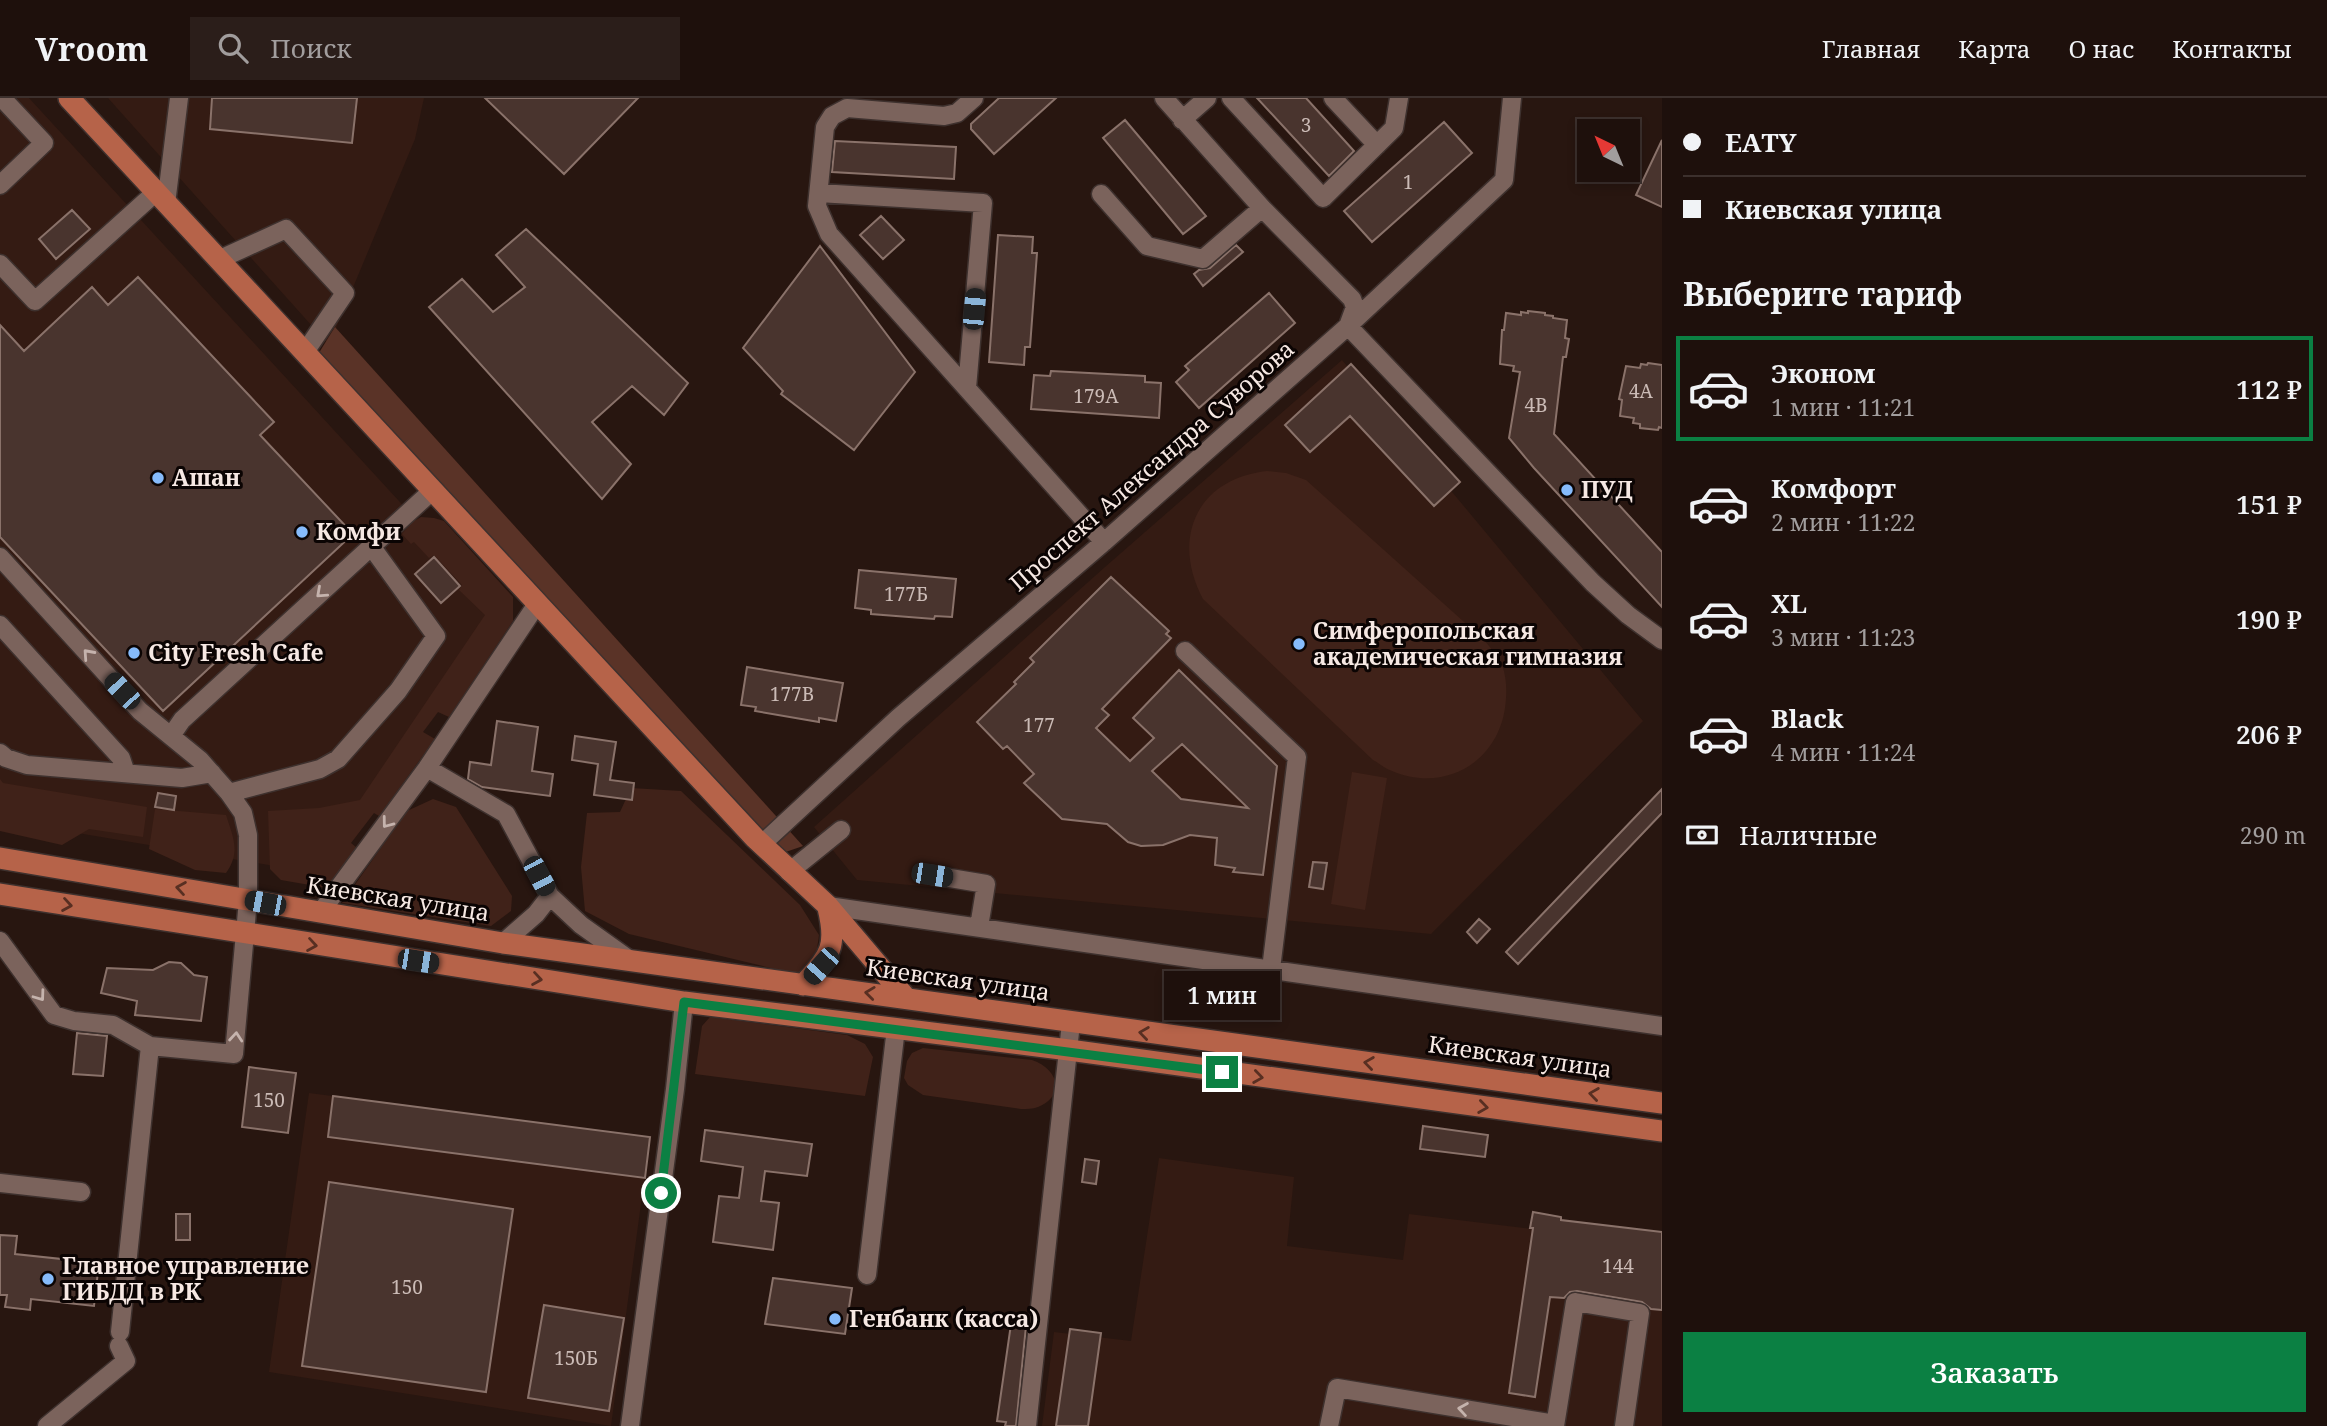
<!DOCTYPE html>
<html lang="ru">
<meta charset="utf-8">
<style>
body{margin:0;font-family:"Noto Serif",serif;background:#2b1e1a;color:#f1f3f6;height:100vh;display:flex;flex-direction:column;font-size:26px;white-space:nowrap}
*{box-sizing:border-box;margin:0}
p{font-size:23px;color:#a19d9d}
.icon{flex:none;width:38px;height:38px;fill:none;stroke:currentColor;stroke-width:2;stroke-linecap:round;stroke-linejoin:round}
.map{position:relative;flex:1;overflow:hidden}
.panel{display:flex;flex-direction:column;background:#1e100c;width:665px}
.panel>*{flex:none}
.hud{display:grid;align-content:center;height:154px;padding:0 21px;background:#1e100c}
.needle{width:46px;rotate:317deg}
.controls{position:absolute;left:1577px;top:21px;display:grid;gap:14px}
.controls a{display:grid;place-items:center;width:63px;height:63px;border-radius:0px;background:#1e100c;box-shadow:0 4px 10px #0003,0 0 0 2px #3c302d;font-size:35px}
.end{position:absolute;width:32px;height:32px;margin:-16px;border:9px solid #0b8043;background:#fff;box-shadow:0 0 0 4px #fff}
.from{border-radius:50%}
.bubble{position:absolute;height:49px;border-radius:0px;background:#1e100c;box-shadow:0 4px 10px #0003,0 0 0 2px #3c302d;font-size:23px;font-weight:600;line-height:49px;text-align:center}
.car{position:absolute;width:21px;height:42px;margin:-21px -10px;border-radius:9px;box-shadow:0 0 5px 2px #0007;background:linear-gradient(#222 24%,#8ab4d8 0 40%,#222 0 76%,#8ab4d8 0 86%,#222 0)}
.hud b{display:flex;align-items:center;gap:24px;height:66px;font-size:26px}
.hud b+b{border-top:2px solid #3c302d}
.hud i{width:18px;height:18px;background:#f1f3f6}
ul{padding:0;list-style:none}
li{display:flex;align-items:center;gap:21px;height:105px;margin:0 14px 10px;padding:0 7px;border:4px solid transparent;border-radius:0px}
li div{flex:1}
li b{display:block;font-size:26px}
li em{font-style:normal;font-weight:600}
li.selected{border-color:#0b8043}
li>.icon{width:63px;height:63px;stroke-width:1.5}
h2{padding:0 21px;font-size:32px;line-height:84px}
.pay{display:flex;align-items:center;gap:18px;height:77px;padding:0 21px;font-size:26px}
.pay p{margin-inline-start:auto}
.action{display:flex;gap:14px;margin-top:auto;padding:14px 21px}
.action a{flex:1;height:80px;border-radius:0px;background:#0b8043;color:#fff;font-size:28px;font-weight:600;line-height:80px;text-align:center}
header{display:flex;align-items:center;gap:42px;box-sizing:border-box;height:98px;padding:0 35px;background:#1e100c;border-bottom:2px solid #3c302d}
header strong{font-size:33px}
nav{display:flex;gap:38px;margin-inline-start:auto;font-size:24px}
.search{width:490px;height:63px;background:#2b1e1a;display:flex;align-items:center;gap:18px;box-sizing:border-box;padding:0 24px;border-radius:0px;color:#a19d9d;font-size:26px}
main{display:flex;flex:1;min-height:0}
.map>svg:first-child{display:block}
</style>
<header>
<strong>Vroom</strong>
<div class="search"><svg class="icon" aria-label="search" viewBox="0 0 24 24"><circle cx="10" cy="10" r="6"/><path d="M15 15l6 6"/></svg>Поиск</div>
<nav><a>Главная</a><a>Карта</a><a>О нас</a><a>Контакты</a></nav>
</header>
<main>
<div class="map">
<svg width="1662" height="1328" viewBox="0 0 1662 1328">
<rect width="100%" height="100%" fill="#281610"/>
<!-- built -->
<path fill="#341b13" d="M 0,0 L 29,0 L 499,512 L 322,776 L 0,722 Z
M 108,0 L 424,0 L 415,41 L 329,247 Z
M 1342,262 L 1643,623 L 1431,836 L 857,782 L 814,729 L 1105,469 Z
M 309,995 L 650,1039 L 611,1328 L 269,1274 Z
M 1159,1060 L 1294,1079 L 1287,1148 L 1403,1162 L 1409,1116 L 1662,1147 L 1662,1328 L 1042,1328 L 1054,1234 L 1131,1243 Z"/>
<!-- green -->
<path fill="#402219" d="M 1267,373 L 1286,375 L 1306,382 L 1483,541 C 1490,549 1497,557 1502,567 C 1507,580 1507,596 1505,610 C 1497,665 1444,695 1392,673 C 1385,671 1379,665 1373,662 L 1203,501 C 1171,441 1196,381 1267,373 Z
M 421,419 L 434,420 L 444,423 L 513,499 L 513,523 L 449,619 L 438,614 L 423,634 L 435,641 L 379,718 L 374,715 L 351,745 L 357,750 L 327,790 L 281,782 L 270,771 L 268,713 L 319,710 L 360,702 L 485,517 L 459,492 L 462,487 L 434,457 L 429,460 L 414,444 L 411,446 L 402,436 L 412,424 Z
M 1352,674 L 1387,680 L 1365,812 L 1331,806 Z
M 0,681 L 3,685 L 147,709 L 143,739 L 89,731 L 62,747 L 0,733 Z
M 631,690 L 681,693 L 800,807 L 819,837 L 816,858 L 800,877 L 629,836 L 585,813 L 581,769 L 587,715 L 620,714 Z
M 433,701 L 456,709 L 512,798 L 511,813 L 491,828 L 342,805 L 407,713 Z
M 155,711 L 226,717 C 233,739 241,754 226,775 L 195,772 L 149,751 Z
M 710,919 L 847,937 L 865,946 L 873,959 L 865,998 L 695,976 L 702,928 Z
M 923,950 L 1032,962 C 1057,970 1067,997 1038,1009 C 1033,1011 1026,1011 1021,1011 L 923,997 L 908,987 L 904,980 L 907,963 L 912,955 Z"/>
<!-- forest -->
<path fill="#5a3327" d="M 335,229 L 803,748 L 777,757 L 317,258 Z"/>
<!-- building -->
<path fill="#49342e" stroke="#8a726a" stroke-width="2" fill-rule="evenodd" d="M 212,0 L 357,0 L 352,45 L 210,31 Z
M 485,0 L 638,0 L 564,76 Z
M 999,0 L 1056,0 L 994,56 L 971,31 L 971,26 Z
M 1257,0 L 1306,0 L 1354,53 L 1329,78 Z
M 1125,22 L 1206,118 L 1183,136 L 1103,40 Z
M 1444,24 L 1472,55 L 1372,144 L 1344,113 Z
M 1662,42 L 1662,109 L 1636,97 Z
M 835,43 L 956,49 L 954,81 L 832,74 Z
M 72,112 L 90,131 L 56,161 L 39,141 Z
M 881,118 L 904,142 L 883,161 L 860,137 Z
M 526,131 L 688,285 L 664,317 L 632,288 L 592,324 L 631,366 L 602,401 L 429,209 L 462,181 L 493,214 L 525,189 L 496,157 Z
M 998,137 L 1033,139 L 1032,155 L 1037,155 L 1030,249 L 1025,249 L 1024,267 L 989,264 Z
M 1236,147 L 1243,154 L 1203,188 L 1194,176 L 1199,172 L 1210,170 Z
M 820,148 L 915,274 L 854,352 L 781,296 L 783,293 L 743,250 Z
M 138,179 L 274,324 L 260,337 L 353,436 L 163,613 L 0,439 L 0,227 L 24,253 L 92,189 L 108,207 Z
M 1269,195 L 1295,225 L 1199,310 L 1176,284 L 1189,272 L 1185,268 Z
M 1528,213 L 1545,215 L 1545,217 L 1553,218 L 1553,220 L 1567,222 L 1565,240 L 1569,241 L 1566,259 L 1563,259 L 1554,336 L 1662,454 L 1662,509 L 1534,370 L 1509,340 L 1520,274 L 1513,273 L 1514,268 L 1500,266 L 1502,232 L 1504,232 L 1506,215 L 1521,217 L 1521,214 L 1528,215 Z
M 1648,265 L 1662,267 L 1662,330 L 1659,329 L 1658,332 L 1640,330 L 1640,326 L 1633,325 L 1634,320 L 1620,318 L 1622,302 L 1619,301 L 1626,268 L 1640,270 L 1641,266 L 1647,267 Z
M 1351,266 L 1460,384 L 1434,408 L 1350,318 L 1310,354 L 1285,327 Z
M 1051,273 L 1145,278 L 1145,284 L 1161,285 L 1159,320 L 1031,311 L 1034,277 L 1050,278 Z
M 434,459 L 460,488 L 441,505 L 415,476 Z
M 859,472 L 956,481 L 952,519 L 935,518 L 934,521 L 871,516 L 871,512 L 855,510 Z
M 1111,479 L 1169,533 L 1166,536 L 1171,540 L 1102,611 L 1109,617 L 1096,630 L 1130,663 L 1154,640 L 1133,620 L 1179,572 L 1277,668 L 1263,777 L 1233,774 L 1235,770 L 1215,767 L 1217,740 L 1190,737 L 1163,747 L 1141,748 L 1128,744 L 1107,726 L 1062,721 L 1024,685 L 1034,676 L 1007,648 L 1003,651 L 977,624 L 1016,586 L 1014,584 L 1034,564 L 1030,560 ZM 1182,646 L 1248,710 L 1181,701 L 1152,673 Z
M 747,569 L 843,585 L 836,623 L 819,620 L 819,624 L 755,613 L 756,609 L 741,607 Z
M 497,623 L 538,629 L 532,673 L 553,676 L 550,698 L 482,689 L 468,681 L 470,664 L 491,667 Z
M 575,638 L 616,644 L 610,682 L 634,685 L 632,702 L 594,697 L 598,666 L 572,662 Z
M 1662,691 L 1662,715 L 1518,866 L 1506,854 Z
M 158,695 L 176,698 L 174,712 L 155,709 Z
M 1313,764 L 1327,765 L 1323,791 L 1309,789 Z
M 1479,821 L 1490,831 L 1477,845 L 1467,834 Z
M 169,864 L 181,865 L 194,877 L 207,879 L 201,923 L 135,917 L 137,903 L 101,895 L 107,870 L 153,872 Z
M 77,935 L 107,938 L 103,978 L 73,976 Z
M 249,969 L 296,975 L 288,1035 L 242,1029 Z
M 333,998 L 650,1039 L 645,1080 L 328,1039 Z
M 1423,1028 L 1488,1037 L 1485,1059 L 1420,1051 Z
M 705,1032 L 812,1046 L 807,1078 L 765,1073 L 761,1103 L 779,1105 L 773,1152 L 713,1144 L 719,1098 L 739,1100 L 743,1069 L 701,1063 Z
M 1085,1061 L 1099,1063 L 1096,1086 L 1082,1084 Z
M 329,1084 L 513,1111 L 486,1294 L 302,1268 Z
M 1533,1114 L 1561,1119 L 1561,1122 L 1662,1134 L 1662,1212 L 1651,1211 L 1642,1204 L 1577,1193 L 1570,1194 L 1564,1200 L 1550,1199 L 1535,1299 L 1509,1295 L 1533,1130 L 1530,1130 Z
M 176,1116 L 190,1116 L 190,1142 L 176,1142 Z
M 0,1137 L 17,1138 L 15,1156 L 99,1165 L 94,1208 L 31,1201 L 30,1212 L 5,1209 L 7,1197 L 0,1197 Z
M 773,1180 L 852,1190 L 845,1236 L 765,1226 Z
M 544,1207 L 624,1220 L 609,1313 L 528,1300 Z
M 1011,1226 L 1026,1228 L 1016,1328 L 1005,1328 L 1006,1324 L 997,1323 Z
M 1070,1231 L 1101,1235 L 1088,1328 L 1056,1328 Z"/>
<g fill="none" stroke-linecap="round" stroke-linejoin="round">
<!-- minor casing -->
<g stroke="#3e312e" stroke-width="21">
<path id="minor" d="M 974,0 L 957,15 L 944,18 L 847,10 L 832,18 L 825,29 L 817,108 L 829,136 L 1104,444
M 1231,0 L 1323,100 L 1394,30 L 1399,0
M 1333,0 L 1377,47
M 1512,0 L 1504,82 L 1348,228 L 1593,485 L 1628,517 L 1662,542
M 1182,22 L 1207,0
M 0,87 L 44,45 L 2,0
M 819,95 L 983,105 L 967,290
M 1101,96 L 1147,148 L 1203,161 L 1262,110
M 166,106 L 179,0
M 218,162 L 286,131 L 345,195 L 305,254
M 0,166 L 35,203 L 156,94
M 0,459 L 140,613 L 200,662 L 229,695 L 243,715 L 248,737 L 248,802 L 234,956 L 150,948 L 113,927 L 74,923 L 54,917 L 0,843
M 0,527 L 121,660 L 126,675
M 1185,553 L 1297,659 L 1271,871
M 171,638 L 182,622 L 433,392
M 0,655 L 6,660 L 27,667 L 182,680 L 212,675
M 427,670 L 506,716 L 550,798 L 581,827 L 630,862
M 229,695 L 320,671 L 338,661 L 398,593 L 436,538 L 371,448
M 762,746 L 898,620 L 1104,444 L 1348,228 L 1355,209 L 1352,201 L 1262,110 L 1164,0
M 789,774 L 841,732
M 932,777 L 986,786 L 979,829
M 828,808 L 1662,928
M 320,815 L 427,670 L 537,506
M 503,845 L 536,816 L 550,798
M 0,1085 L 81,1094
M 867,1177 L 896,930
M 120,1234 L 150,948
M 47,1328 L 126,1263 L 119,1248
M 630,1328 L 675,991 L 684,904
M 1027,1328 L 1071,925
M 1329,1328 L 1337,1290 L 1555,1326
M 1555,1328 L 1575,1204 L 1640,1215 L 1624,1328"/>
</g>
<!-- major casing -->
<g stroke="#3e312e" stroke-width="24">
<path id="major" d="M 69,0 L 755,740 L 828,808 L 906,900
M 0,760 L 503,845 L 1662,1005
M 0,796 L 684,904 L 1069,952 L 1662,1033
M 803,887 C 829,858 838,851 828,810"/>
</g>
<!-- minor -->
<use href="#minor" stroke="#7b635c" stroke-width="18"/>
<!-- major -->
<use href="#major" stroke="#b66349" stroke-width="21"/>
</g>
<!-- one-way arrows -->
<defs><path id="oneway-chevron" d="M-2-3.5L2.5 0L-2 3.5" fill="none" stroke-width="1.6" stroke-linecap="round" stroke-linejoin="round" transform="scale(1.75)"/></defs>
<g stroke="#c5b3ad">
<use href="#oneway-chevron" transform="translate(321 495) rotate(138)"/>
<use href="#oneway-chevron" transform="translate(88 556) rotate(-132)"/>
<use href="#oneway-chevron" transform="translate(387 725) rotate(127)"/>
<use href="#oneway-chevron" transform="translate(40 898) rotate(54)"/>
<use href="#oneway-chevron" transform="translate(236 939) rotate(-85)"/>
<use href="#oneway-chevron" transform="translate(1463 1311) rotate(-171)"/>
</g>
<g stroke="#582f22">
<use href="#oneway-chevron" transform="translate(181 790) rotate(-171)"/>
<use href="#oneway-chevron" transform="translate(67 807) rotate(9)"/>
<use href="#oneway-chevron" transform="translate(312 847) rotate(9)"/>
<use href="#oneway-chevron" transform="translate(537 881) rotate(9)"/>
<use href="#oneway-chevron" transform="translate(870 895) rotate(-173)"/>
<use href="#oneway-chevron" transform="translate(1144 935) rotate(-172)"/>
<use href="#oneway-chevron" transform="translate(1369 965) rotate(-172)"/>
<use href="#oneway-chevron" transform="translate(1258 979) rotate(8)"/>
<use href="#oneway-chevron" transform="translate(1594 996) rotate(-172)"/>
<use href="#oneway-chevron" transform="translate(1483 1009) rotate(8)"/>
</g>
<g fill="none" stroke-linecap="round" stroke-linejoin="round">
<!-- route -->
<path stroke="#0b8043" stroke-width="9" d="M 661,1095 L 684,904 L 1222,974"/>
</g>
<!-- markers -->
<g fill="#86bbfb" stroke="#0b0403" stroke-width="2.5">
<circle cx="158" cy="380" r="7"/>
<circle cx="1567" cy="392" r="7"/>
<circle cx="302" cy="434" r="7"/>
<circle cx="1299" cy="546" r="7"/>
<circle cx="134" cy="555" r="7"/>
<circle cx="48" cy="1181" r="7"/>
<circle cx="835" cy="1221" r="7"/>
</g>
<g text-anchor="middle" stroke-width="6" stroke-linejoin="round" paint-order="stroke">
<!-- number labels -->
<g font-size="19" fill="#cbbbb6">
<text x="1306" y="34">3</text>
<text x="1408" y="91">1</text>
<text x="1641" y="300">4А</text>
<text x="1096" y="305">179А</text>
<text x="1536" y="314">4В</text>
<text x="906" y="503">177Б</text>
<text x="792" y="603">177В</text>
<text x="1039" y="634">177</text>
<text x="269" y="1009">150</text>
<text x="1618" y="1175">144</text>
<text x="407" y="1196">150</text>
<text x="576" y="1267">150Б</text>
</g>
<!-- street labels -->
<g font-size="23" fill="#f6e8e3" stroke="#0b0403">
<text transform="translate(1152 368) rotate(-41)" y="8">Проспект Александра Суворова</text>
<text transform="translate(398 801) rotate(9)" y="8">Киевская улица</text>
<text transform="translate(958 882) rotate(8)" y="8">Киевская улица</text>
<text transform="translate(1520 959) rotate(8)" y="8">Киевская улица</text>
</g>
<!-- poi labels -->
<g font-size="23" font-weight="bold" fill="#f6e8e3" stroke="#0b0403" text-anchor="start">
<text x="172" y="388">Ашан</text>
<text x="1581" y="400">ПУД</text>
<text x="316" y="442">Комфи</text>
<text x="1313" y="541">Симферопольская<tspan x="1313" dy="26">академическая гимназия</tspan></text>
<text x="148" y="563">City Fresh Cafe</text>
<text x="62" y="1176">Главное управление<tspan x="62" dy="26">ГИБДД в РК</tspan></text>
<text x="849" y="1229">Генбанк (касса)</text>
</g>
</g>
</svg>
<div class="controls">
<a><svg class="needle" viewBox="-14 -14 28 28"><path d="M0-13l5 13h-10z" fill="#e53935"/><path d="M0 13l5-13h-10z" fill="#a19d9d"/></svg></a>
</div>
<i class="end from" style="left:661px;top:1095px"></i>
<i class="end" style="left:1222px;top:974px"></i>
<div class="bubble" style="left:1164px;top:873px;width:116px">1 мин</div>
<i class="car" style="left:974px;top:211px;rotate:5deg"></i>
<i class="car" style="left:122px;top:593px;rotate:317deg"></i>
<i class="car" style="left:932px;top:777px;rotate:99deg"></i>
<i class="car" style="left:539px;top:778px;rotate:152deg"></i>
<i class="car" style="left:265px;top:805px;rotate:281deg"></i>
<i class="car" style="left:418px;top:863px;rotate:99deg"></i>
<i class="car" style="left:821px;top:868px;rotate:222deg"></i>
</div>
<section class="panel">
<div class="hud">
<b><i class="from"></i>EАTY</b>
<b><i></i>Киевская улица</b>
</div>
<h2>Выберите тариф</h2>
<ul>
<li class="selected"><svg class="icon" aria-label="car" viewBox="0 0 24 24"><path d="M5 17H2v-5l4-1 3-4h7l3 4 3 1v5h-3M9 17h6M6 11h13"/><circle cx="7" cy="17" r="2"/><circle cx="17" cy="17" r="2"/></svg><div><b>Эконом</b><p>1 мин · 11:21</p></div><em>112 ₽</em></li>
<li><svg class="icon" aria-label="car" viewBox="0 0 24 24"><path d="M5 17H2v-5l4-1 3-4h7l3 4 3 1v5h-3M9 17h6M6 11h13"/><circle cx="7" cy="17" r="2"/><circle cx="17" cy="17" r="2"/></svg><div><b>Комфорт</b><p>2 мин · 11:22</p></div><em>151 ₽</em></li>
<li><svg class="icon" aria-label="car" viewBox="0 0 24 24"><path d="M5 17H2v-5l4-1 3-4h7l3 4 3 1v5h-3M9 17h6M6 11h13"/><circle cx="7" cy="17" r="2"/><circle cx="17" cy="17" r="2"/></svg><div><b>XL</b><p>3 мин · 11:23</p></div><em>190 ₽</em></li>
<li><svg class="icon" aria-label="car" viewBox="0 0 24 24"><path d="M5 17H2v-5l4-1 3-4h7l3 4 3 1v5h-3M9 17h6M6 11h13"/><circle cx="7" cy="17" r="2"/><circle cx="17" cy="17" r="2"/></svg><div><b>Black</b><p>4 мин · 11:24</p></div><em>206 ₽</em></li>
</ul>
<div class="pay"><svg class="icon" aria-label="cash" viewBox="0 0 24 24"><path d="M3 7h18v10H3z"/><circle cx="12" cy="12" r="2"/></svg>Наличные<p>290 m</p></div>
<div class="action"><a>Заказать</a></div>
</section>
</main>
